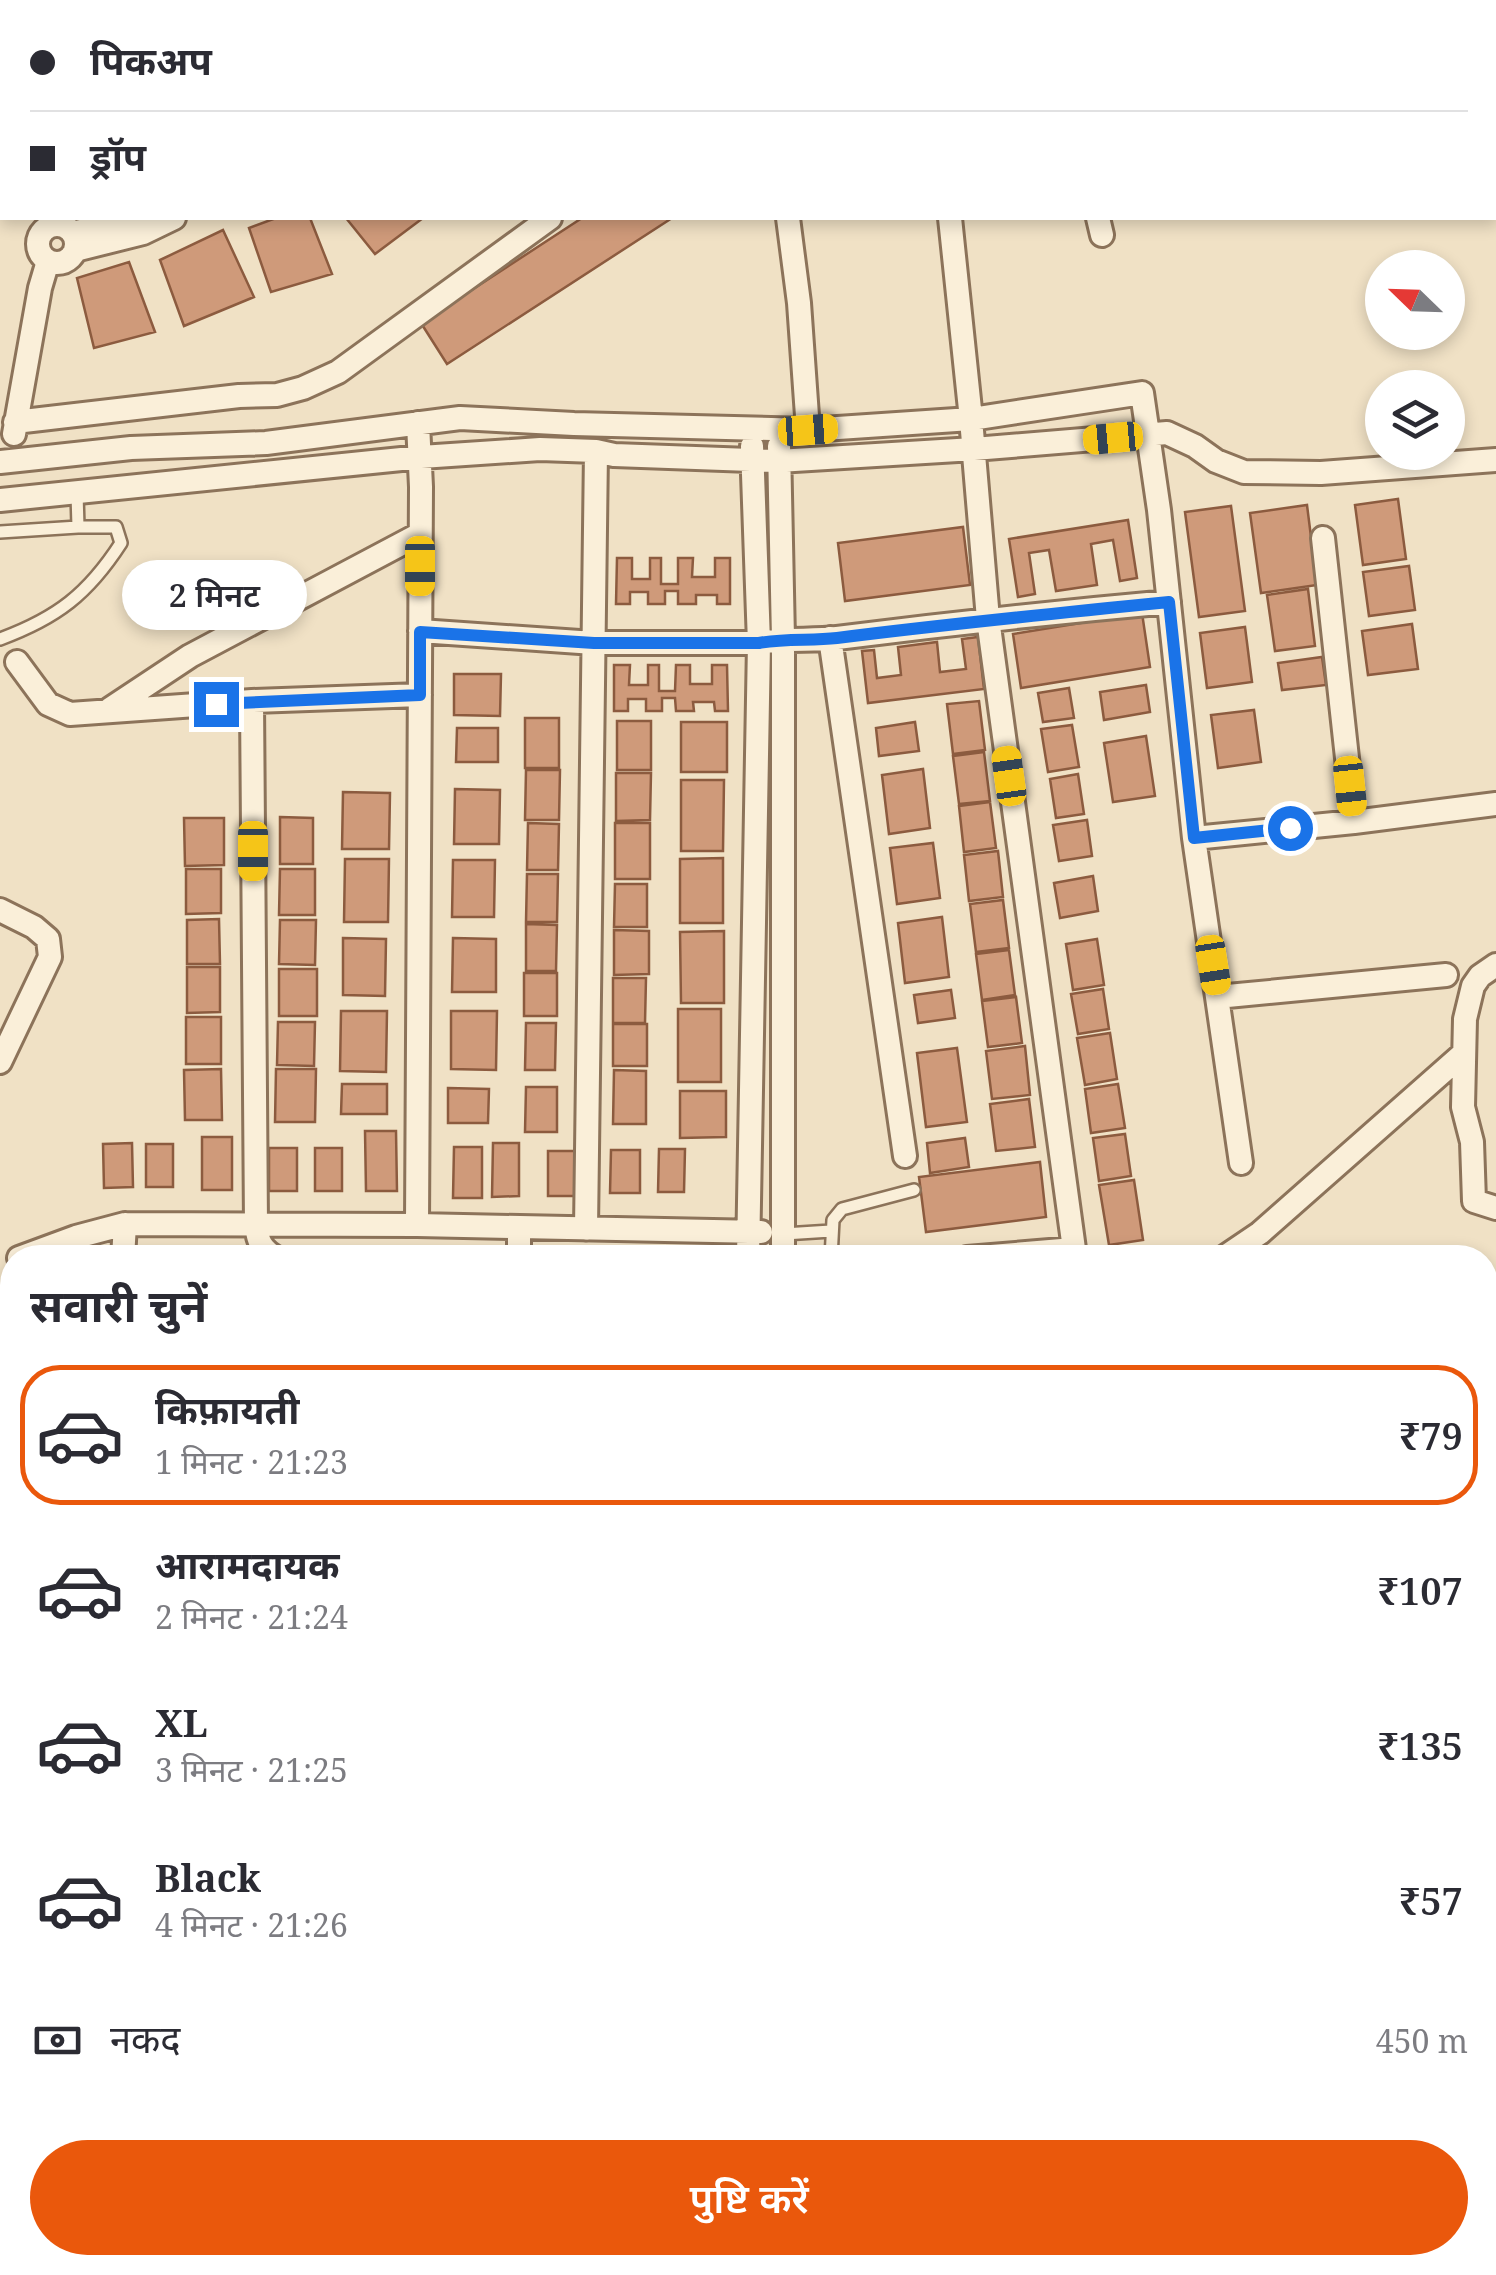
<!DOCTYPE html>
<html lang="hi">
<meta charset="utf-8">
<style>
body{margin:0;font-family:"Noto Serif","Noto Sans Devanagari",serif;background:#f2f2f3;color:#2b2b33;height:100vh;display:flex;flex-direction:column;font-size:38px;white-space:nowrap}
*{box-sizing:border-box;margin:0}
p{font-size:32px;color:#7c7c81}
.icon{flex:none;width:55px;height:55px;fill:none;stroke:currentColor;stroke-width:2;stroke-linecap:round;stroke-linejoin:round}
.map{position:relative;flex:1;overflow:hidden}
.sheet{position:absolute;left:0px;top:1245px;width:1498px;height:1030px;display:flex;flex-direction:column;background:#fff;border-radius:40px 40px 0 0;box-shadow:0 5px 15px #0003}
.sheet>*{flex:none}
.hud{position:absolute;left:0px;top:0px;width:1498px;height:220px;box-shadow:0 5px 15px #0003;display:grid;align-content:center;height:220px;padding:0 30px;background:#fff}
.needle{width:65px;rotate:293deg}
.tools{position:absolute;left:1365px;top:250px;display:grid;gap:20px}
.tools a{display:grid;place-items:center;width:100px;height:100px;border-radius:50%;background:#fff;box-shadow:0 5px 15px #0003;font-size:50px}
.end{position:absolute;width:45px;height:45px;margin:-22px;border:12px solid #1a73e8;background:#fff;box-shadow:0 0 0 5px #fff}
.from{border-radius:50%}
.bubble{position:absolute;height:70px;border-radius:35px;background:#fff;box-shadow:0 5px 15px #0003;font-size:32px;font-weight:600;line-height:70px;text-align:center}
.car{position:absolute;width:30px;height:60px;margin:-30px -15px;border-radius:12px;box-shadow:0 0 8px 2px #0007;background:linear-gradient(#f5c518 24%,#345 0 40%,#f5c518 0 76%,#345 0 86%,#f5c518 0)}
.hud b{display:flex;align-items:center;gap:35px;height:95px;font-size:38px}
.hud b+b{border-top:2px solid #e1e1e2}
.hud i{width:25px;height:25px;background:#2b2b33}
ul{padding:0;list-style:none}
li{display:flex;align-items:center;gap:30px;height:140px;margin:0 20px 15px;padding:0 10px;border:5px solid transparent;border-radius:40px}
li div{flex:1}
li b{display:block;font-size:38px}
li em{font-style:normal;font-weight:600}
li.on{border-color:#ea580c}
li>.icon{width:90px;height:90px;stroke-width:1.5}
h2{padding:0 30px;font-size:45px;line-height:120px}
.pay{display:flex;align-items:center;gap:25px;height:110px;padding:0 30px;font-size:38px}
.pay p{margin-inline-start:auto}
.primary-button{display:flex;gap:20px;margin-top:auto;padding:20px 30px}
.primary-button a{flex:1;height:115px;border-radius:60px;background:#ea580c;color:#fff;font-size:40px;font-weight:600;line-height:115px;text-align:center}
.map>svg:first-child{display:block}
</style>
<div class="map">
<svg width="1496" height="2275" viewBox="0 0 1496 2275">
<rect width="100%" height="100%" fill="#f0e1c5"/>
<!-- building -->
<path fill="#cf9a7a" stroke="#8c5b3f" stroke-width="2.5" d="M 465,0 L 542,0 L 541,2 L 464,2 Z
M 276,218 L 310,218 L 332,274 L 271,292 L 249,228 Z
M 346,218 L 423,218 L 375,254 Z
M 582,218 L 672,218 L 447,364 L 421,323 Z
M 223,230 L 254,297 L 184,326 L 160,260 Z
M 129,262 L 155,332 L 94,348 L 77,278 Z
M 1398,499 L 1406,559 L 1363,565 L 1355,505 Z
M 1307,505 L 1317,585 L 1261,593 L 1250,513 Z
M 1231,506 L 1245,611 L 1199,617 L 1185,512 Z
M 1128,520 L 1137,578 L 1120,581 L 1113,540 L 1091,544 L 1097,585 L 1056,591 L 1049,550 L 1029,553 L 1035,594 L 1018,597 L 1009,539 Z
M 963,527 L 970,585 L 845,601 L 838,543 Z
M 617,558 L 632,558 L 632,579 L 650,579 L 650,558 L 661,558 L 661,584 L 678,584 L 678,558 L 693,558 L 692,577 L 715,577 L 715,558 L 730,558 L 730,604 L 717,604 L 717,595 L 696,595 L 696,604 L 678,604 L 678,591 L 665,591 L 665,604 L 648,604 L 648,592 L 630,592 L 630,604 L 616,604 Z
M 1409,566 L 1415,610 L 1369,616 L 1363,572 Z
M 1308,589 L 1315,646 L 1275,651 L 1267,595 Z
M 1142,613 L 1150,667 L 1021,688 L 1013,634 Z
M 1412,624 L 1418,669 L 1368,675 L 1362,631 Z
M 1245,627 L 1252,682 L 1207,688 L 1200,633 Z
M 978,637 L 984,689 L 868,703 L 862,651 L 874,650 L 877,678 L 901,675 L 898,647 L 937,642 L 940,672 L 966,669 L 962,639 Z
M 1322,657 L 1326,685 L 1282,690 L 1278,663 Z
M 614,665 L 630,665 L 629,685 L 648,685 L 648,665 L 659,665 L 659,691 L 675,691 L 676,665 L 690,665 L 690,684 L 712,684 L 712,665 L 727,665 L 728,711 L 715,711 L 714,702 L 693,702 L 694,711 L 676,711 L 675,698 L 662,698 L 662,711 L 646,711 L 646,699 L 628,699 L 628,711 L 614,711 Z
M 454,674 L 501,674 L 500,716 L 454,715 Z
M 1146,685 L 1150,712 L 1104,720 L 1100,692 Z
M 1069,688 L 1074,718 L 1043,722 L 1038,693 Z
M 979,701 L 985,750 L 953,754 L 947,704 Z
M 1254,710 L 1261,762 L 1218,768 L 1211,715 Z
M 525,718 L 559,718 L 559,768 L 525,768 Z
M 617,721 L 651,721 L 651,770 L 617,770 Z
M 681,722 L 727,722 L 727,772 L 681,772 Z
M 915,722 L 919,751 L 879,756 L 876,728 Z
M 1072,725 L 1079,767 L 1048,772 L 1041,729 Z
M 457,728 L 498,728 L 498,762 L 456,762 Z
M 1146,736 L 1155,796 L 1113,802 L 1104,743 Z
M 984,752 L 990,801 L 959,804 L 953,756 Z
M 923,769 L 930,828 L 889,834 L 882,775 Z
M 526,770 L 560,770 L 559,820 L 525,820 Z
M 616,773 L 651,773 L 650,820 L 616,821 Z
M 1078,774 L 1084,814 L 1056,818 L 1050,779 Z
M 681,780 L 724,780 L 723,851 L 681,851 Z
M 455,789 L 500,790 L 499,844 L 454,844 Z
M 343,792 L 390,793 L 389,849 L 342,849 Z
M 990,802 L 996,848 L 964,852 L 959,806 Z
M 280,817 L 313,818 L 313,864 L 280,864 Z
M 184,818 L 224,818 L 224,865 L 185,866 Z
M 1087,820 L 1092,856 L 1059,861 L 1053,825 Z
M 528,823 L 559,824 L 558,870 L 527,870 Z
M 615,823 L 650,823 L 650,879 L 615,879 Z
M 933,843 L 940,898 L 897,904 L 890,848 Z
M 998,851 L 1003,897 L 969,901 L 964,855 Z
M 723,858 L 723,923 L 680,923 L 680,859 Z
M 345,859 L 389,859 L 388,922 L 344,922 Z
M 453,860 L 495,860 L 494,917 L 452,917 Z
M 186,869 L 221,869 L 221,913 L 186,914 Z
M 280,869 L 315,869 L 315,915 L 279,915 Z
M 527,874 L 558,874 L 557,922 L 526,922 Z
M 1093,876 L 1098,911 L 1060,918 L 1054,883 Z
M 615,884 L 647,884 L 647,927 L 614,927 Z
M 1003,900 L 1009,948 L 976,952 L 970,904 Z
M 942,917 L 949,977 L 905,983 L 898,923 Z
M 219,919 L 220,964 L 187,964 L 187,920 Z
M 280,920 L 316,920 L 315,965 L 279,964 Z
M 526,924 L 557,925 L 556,971 L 526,971 Z
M 614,930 L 649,931 L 649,974 L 614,975 Z
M 724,931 L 724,1003 L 681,1003 L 680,932 Z
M 343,938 L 386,939 L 385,996 L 343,995 Z
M 453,938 L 496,939 L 496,992 L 452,992 Z
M 1097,939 L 1104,985 L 1073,990 L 1066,944 Z
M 1009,950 L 1015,995 L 982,1000 L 976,954 Z
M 187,967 L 220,967 L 220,1012 L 187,1013 Z
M 279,969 L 317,969 L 317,1016 L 279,1016 Z
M 524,973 L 557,973 L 557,1016 L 524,1016 Z
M 613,978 L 646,978 L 645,1023 L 613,1023 Z
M 1103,989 L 1109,1029 L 1078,1034 L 1071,994 Z
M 951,990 L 955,1018 L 918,1023 L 914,995 Z
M 1016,997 L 1022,1043 L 988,1047 L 982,1001 Z
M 678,1009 L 721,1009 L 721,1082 L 678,1082 Z
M 341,1011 L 387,1011 L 386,1072 L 340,1071 Z
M 451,1011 L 497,1011 L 496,1070 L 451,1069 Z
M 186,1017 L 221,1017 L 221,1064 L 186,1064 Z
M 278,1022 L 315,1022 L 314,1066 L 277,1065 Z
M 526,1023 L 556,1023 L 555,1070 L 525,1070 Z
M 613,1024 L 647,1024 L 647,1066 L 613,1066 Z
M 1110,1033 L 1117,1079 L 1085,1085 L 1077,1038 Z
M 1025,1046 L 1030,1095 L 992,1099 L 986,1051 Z
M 957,1048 L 967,1122 L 926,1127 L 917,1053 Z
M 221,1069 L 222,1120 L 185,1120 L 184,1070 Z
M 276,1069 L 316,1069 L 315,1122 L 275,1122 Z
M 614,1070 L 646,1071 L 646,1124 L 613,1124 Z
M 342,1084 L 387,1084 L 387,1114 L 341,1114 Z
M 1118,1084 L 1125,1128 L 1091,1133 L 1085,1089 Z
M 526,1087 L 557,1087 L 557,1132 L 525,1132 Z
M 448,1088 L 489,1089 L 488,1123 L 448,1123 Z
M 680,1091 L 726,1091 L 726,1137 L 680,1138 Z
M 1029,1099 L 1035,1147 L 996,1151 L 990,1104 Z
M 365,1131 L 396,1131 L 397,1191 L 366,1191 Z
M 1125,1134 L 1131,1176 L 1099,1181 L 1093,1138 Z
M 202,1137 L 232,1137 L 232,1190 L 202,1190 Z
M 965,1138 L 969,1167 L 930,1173 L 927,1143 Z
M 132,1143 L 133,1187 L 104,1188 L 103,1144 Z
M 493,1143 L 519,1143 L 519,1196 L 492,1197 Z
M 146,1144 L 173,1144 L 173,1187 L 146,1187 Z
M 454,1147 L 482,1147 L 482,1198 L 453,1198 Z
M 269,1148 L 297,1148 L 297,1191 L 269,1191 Z
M 315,1148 L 342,1148 L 342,1191 L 315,1191 Z
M 659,1149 L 685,1149 L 684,1192 L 658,1192 Z
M 611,1150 L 640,1150 L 640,1193 L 610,1193 Z
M 548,1151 L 578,1151 L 578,1196 L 548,1196 Z
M 1040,1162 L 1046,1217 L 926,1232 L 919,1177 Z
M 1134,1180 L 1143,1240 L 1109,1245 L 1099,1185 Z
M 3,1376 L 12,1399 L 12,1419 L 0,1424 L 0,1377 Z
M 12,1504 L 12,1536 L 0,1530 Z
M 2,1794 L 12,1800 L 12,1835 L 4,1851 L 12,1855 L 12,1883 L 0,1876 L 0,1798 Z
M 12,1890 L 12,1922 L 0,1915 Z
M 140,2262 L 184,2262 L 184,2275 L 147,2275 L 147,2271 L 140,2271 Z
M 237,2262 L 278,2262 L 279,2275 L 237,2275 Z
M 445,2262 L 487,2262 L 486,2275 L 445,2275 Z
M 514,2262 L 547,2263 L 547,2275 L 514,2275 Z
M 618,2262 L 650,2262 L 650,2275 L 617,2275 Z"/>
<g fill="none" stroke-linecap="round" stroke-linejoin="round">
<!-- service casing -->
<g stroke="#8c735a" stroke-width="16">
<path id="service" d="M 0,532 L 78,527
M 0,639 C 57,618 88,594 121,543 L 116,527 L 78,527 L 77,493
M 784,1234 L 831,1231
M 831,1258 L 833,1220 L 842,1209 L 914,1190"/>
</g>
<!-- minor casing -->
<g stroke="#8c735a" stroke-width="28">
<path id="minor" d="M 569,0 L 570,2
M 760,0 L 760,2
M 926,0 L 926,2
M 1095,0 L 1095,2
M 1433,0 L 1433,2
M 17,2 L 18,0
M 147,2 L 148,0
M 171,2 L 172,0
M 414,2 L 414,0
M 1261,2 L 1281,0
M 0,41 L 2,35
M 788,218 L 799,303 L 808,430
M 950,218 L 971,419 L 988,619 L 1074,1249 L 967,1258
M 1098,218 L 1102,235
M38 244a19 19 0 1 1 38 0a19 19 0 1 1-38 0Z
M 73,233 L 134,218
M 75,250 L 143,233 L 174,218
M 15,422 L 239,396 L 277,395 L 303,388 L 338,372 L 550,218
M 14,434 L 40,288 L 48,261
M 779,446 L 783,639 L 783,1258
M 0,462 L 131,448 L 266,443 L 460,418 L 574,424 L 808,430 L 971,419 L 1142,393 L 1159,510 L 1194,838 L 1241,1163
M 0,500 L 421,457 L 540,449 L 596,451 L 614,455 L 778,461 L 974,449 L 1167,433 L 1195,446 L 1216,461 L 1244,472 L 1321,473 L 1496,460
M 1323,538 L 1354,822
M 420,631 L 594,643 L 759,643 C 785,638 811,641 837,638 C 947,624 1058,612 1169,602
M 830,638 L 905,1156
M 17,662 L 48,704 L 70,714 L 252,701 L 420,695
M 252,701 L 256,1225 C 258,1242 261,1249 276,1258
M 110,709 L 190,656 L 420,534
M 1194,838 L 1354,822 L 1496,804
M 0,910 L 34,927 L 48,939 L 50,957 L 0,1062
M 1496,965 L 1480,976 L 1473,986 L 1465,1019 L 1463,1107 L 1472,1142 L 1474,1201 L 1496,1208
M 1217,997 L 1446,975
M 417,1225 L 421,487 L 418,423
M 519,1228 L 519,1258
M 586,1229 L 596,451
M 19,1258 L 76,1237 L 125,1224 L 417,1225 L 761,1232
M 123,1258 L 125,1224
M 748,1258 L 759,643 L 752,446
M 1223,1258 L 1260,1233 L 1464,1053
M 0,1344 L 12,1340
M 0,1456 L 12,1451
M 0,1586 L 12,1594
M 0,1720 C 22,1732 9,1750 0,1768
M 0,2008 L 12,2009
M 0,2028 L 12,2028
M 0,2054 L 12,2054
M 0,2241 L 12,2242
M 43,2262 L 44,2275
M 201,2262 L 201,2275
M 364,2262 L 364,2275
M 399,2262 L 399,2275
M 735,2262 L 735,2275
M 131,2275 L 131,2262
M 578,2275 L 578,2262
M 768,2275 L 768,2262"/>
</g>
<!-- service -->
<use href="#service" stroke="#faefd9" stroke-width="11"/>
<!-- minor -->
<use href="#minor" stroke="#faefd9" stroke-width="22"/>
</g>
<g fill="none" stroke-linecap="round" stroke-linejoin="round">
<!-- route -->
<path stroke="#1a73e8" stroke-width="12" d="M 216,704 L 420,695 L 420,632 L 594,643 L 759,643 C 785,638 811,641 837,638 C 947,624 1058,613 1169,602 L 1194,838 L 1290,828"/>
</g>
</svg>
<div class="tools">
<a><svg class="needle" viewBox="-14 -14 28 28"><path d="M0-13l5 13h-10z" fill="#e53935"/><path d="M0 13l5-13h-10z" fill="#7c7c81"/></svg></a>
<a><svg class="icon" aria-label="layers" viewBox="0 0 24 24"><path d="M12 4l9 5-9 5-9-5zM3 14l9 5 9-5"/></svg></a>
</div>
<i class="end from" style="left:1290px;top:828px"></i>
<i class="end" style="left:216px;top:704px"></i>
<div class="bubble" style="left:122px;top:560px;width:185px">2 मिनट</div>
<i class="car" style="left:808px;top:430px;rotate:86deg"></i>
<i class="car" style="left:1113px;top:438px;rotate:265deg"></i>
<i class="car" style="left:420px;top:566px;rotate:180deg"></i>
<i class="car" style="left:1009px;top:776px;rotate:352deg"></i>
<i class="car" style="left:1350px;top:786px;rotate:174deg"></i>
<i class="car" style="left:253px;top:851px;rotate:180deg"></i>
<i class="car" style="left:1213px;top:965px;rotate:171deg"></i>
<div class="hud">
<b><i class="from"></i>पिकअप</b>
<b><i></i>ड्रॉप</b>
</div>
<section class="sheet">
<h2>सवारी चुनें</h2>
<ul>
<li class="on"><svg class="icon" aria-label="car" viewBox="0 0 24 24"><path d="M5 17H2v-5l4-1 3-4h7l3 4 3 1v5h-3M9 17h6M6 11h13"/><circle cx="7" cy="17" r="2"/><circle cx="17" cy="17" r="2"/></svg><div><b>किफ़ायती</b><p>1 मिनट · 21:23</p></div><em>₹79</em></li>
<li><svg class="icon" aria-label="car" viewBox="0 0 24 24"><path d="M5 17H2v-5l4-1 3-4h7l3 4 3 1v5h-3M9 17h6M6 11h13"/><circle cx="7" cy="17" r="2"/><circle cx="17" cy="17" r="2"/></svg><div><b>आरामदायक</b><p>2 मिनट · 21:24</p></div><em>₹107</em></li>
<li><svg class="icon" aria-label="car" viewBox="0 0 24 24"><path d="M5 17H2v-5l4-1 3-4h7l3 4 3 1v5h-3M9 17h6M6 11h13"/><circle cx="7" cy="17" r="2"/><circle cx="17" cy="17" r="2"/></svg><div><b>XL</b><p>3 मिनट · 21:25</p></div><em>₹135</em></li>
<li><svg class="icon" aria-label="car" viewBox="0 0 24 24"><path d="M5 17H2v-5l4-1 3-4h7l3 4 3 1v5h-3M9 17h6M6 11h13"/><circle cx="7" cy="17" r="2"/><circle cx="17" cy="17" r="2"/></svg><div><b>Black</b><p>4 मिनट · 21:26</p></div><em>₹57</em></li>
</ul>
<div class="pay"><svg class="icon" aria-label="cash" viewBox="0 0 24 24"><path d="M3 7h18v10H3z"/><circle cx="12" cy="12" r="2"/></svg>नकद<p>450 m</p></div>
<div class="primary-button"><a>पुष्टि करें</a></div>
</section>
</div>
